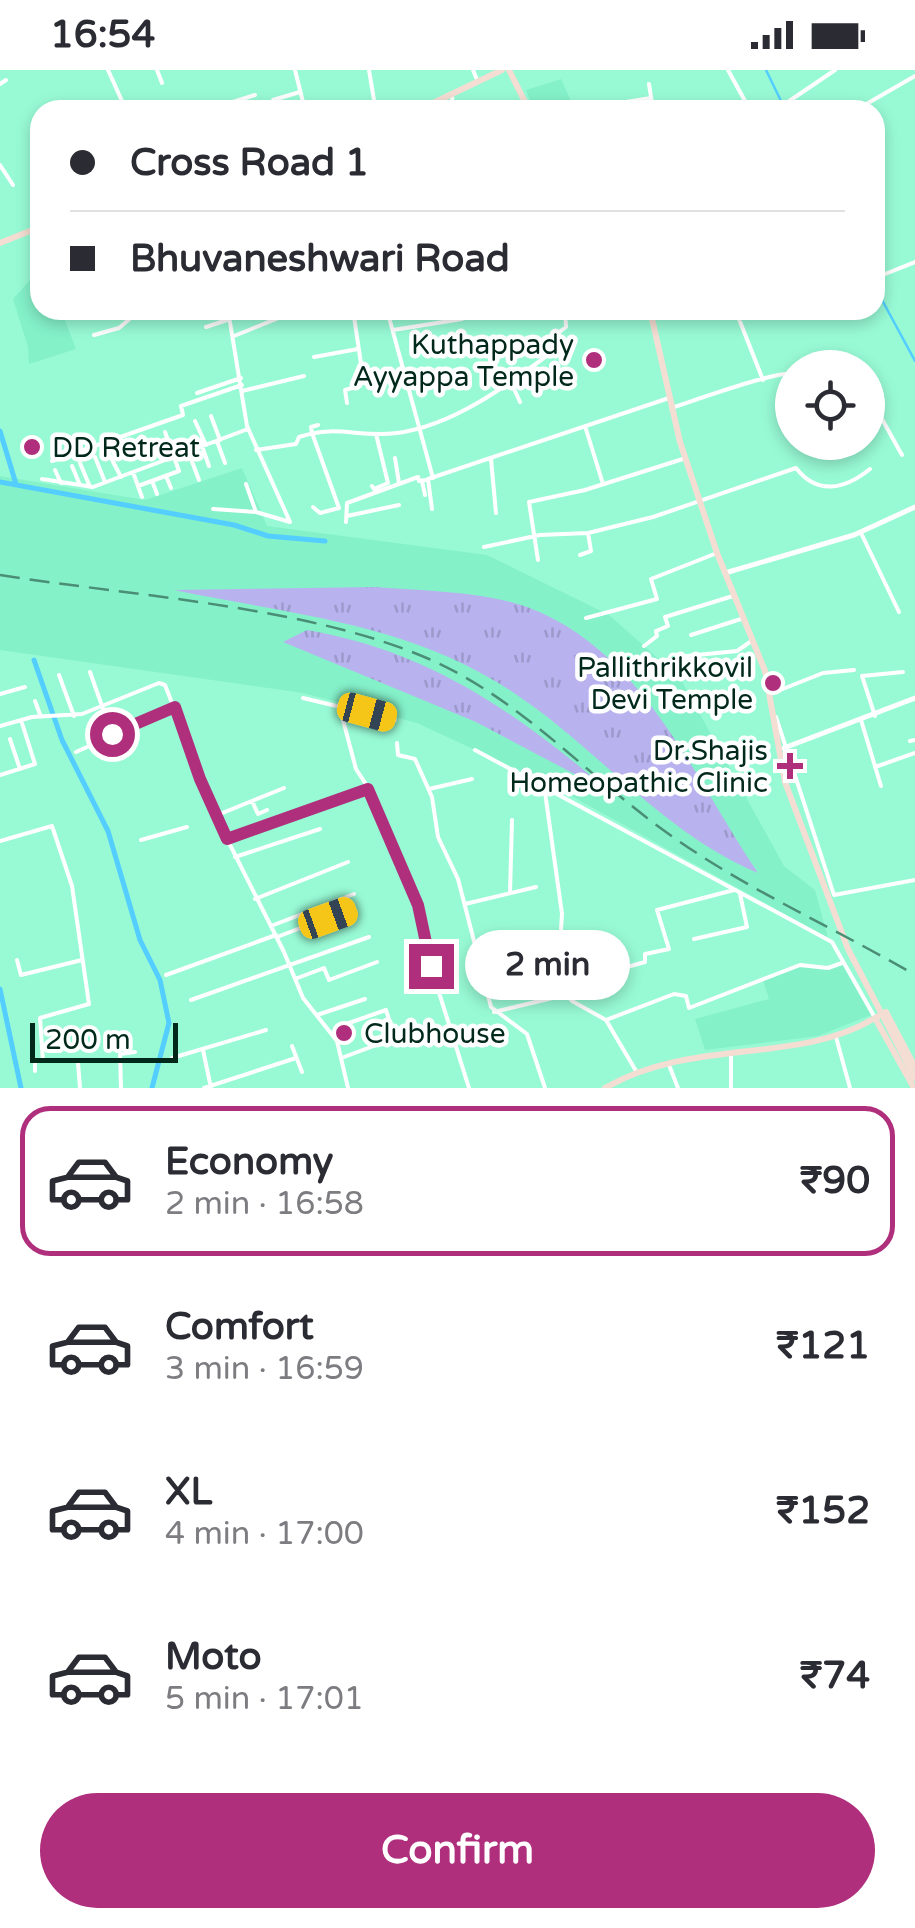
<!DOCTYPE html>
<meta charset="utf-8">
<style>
body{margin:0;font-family:"Varela Round",sans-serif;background:#f2f2f3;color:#2b2b33;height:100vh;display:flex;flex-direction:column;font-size:38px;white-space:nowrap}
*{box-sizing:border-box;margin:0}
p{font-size:32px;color:#7c7c81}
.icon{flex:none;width:55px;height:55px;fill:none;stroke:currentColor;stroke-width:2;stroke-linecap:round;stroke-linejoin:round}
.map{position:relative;height:1018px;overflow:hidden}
.side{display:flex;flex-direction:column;background:#fff;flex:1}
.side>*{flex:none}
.banner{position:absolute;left:30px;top:30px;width:855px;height:220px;border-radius:30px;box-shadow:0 5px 15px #0003;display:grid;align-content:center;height:220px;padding:0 40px;background:#fff}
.tools{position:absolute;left:775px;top:280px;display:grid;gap:20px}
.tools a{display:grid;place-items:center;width:110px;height:110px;border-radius:50%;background:#fff;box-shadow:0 5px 15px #0003;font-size:50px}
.scale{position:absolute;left:30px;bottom:25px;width:148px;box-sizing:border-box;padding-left:10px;border:5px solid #00291c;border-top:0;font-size:28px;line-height:35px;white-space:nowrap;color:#00291c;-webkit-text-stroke:8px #fff;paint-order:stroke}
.end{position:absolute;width:45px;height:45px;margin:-22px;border:12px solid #af2f7d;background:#fff;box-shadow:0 0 0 5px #fff}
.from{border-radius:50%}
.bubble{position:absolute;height:70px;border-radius:35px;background:#fff;box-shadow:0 5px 15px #0003;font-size:32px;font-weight:700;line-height:70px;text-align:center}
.car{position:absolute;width:30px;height:60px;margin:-30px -15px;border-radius:12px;box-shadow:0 0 8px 2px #0007;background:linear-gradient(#f5c518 24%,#345 0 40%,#f5c518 0 76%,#345 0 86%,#f5c518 0)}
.banner b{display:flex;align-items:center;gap:35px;height:95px;font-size:38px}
.banner b+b{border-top:2px solid #e1e1e2}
.banner i{width:25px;height:25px;background:#2b2b33}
ul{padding:18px 0 0;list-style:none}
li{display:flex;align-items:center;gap:30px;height:150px;margin:0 20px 15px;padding:0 20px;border:5px solid transparent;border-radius:30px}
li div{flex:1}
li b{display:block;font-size:38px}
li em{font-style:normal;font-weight:700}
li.selected{border-color:#af2f7d}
li>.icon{width:90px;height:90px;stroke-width:1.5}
.button{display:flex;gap:20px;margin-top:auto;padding:20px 40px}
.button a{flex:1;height:115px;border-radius:60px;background:#af2f7d;color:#fff;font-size:40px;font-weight:700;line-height:115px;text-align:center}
.status{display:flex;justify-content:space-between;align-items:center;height:70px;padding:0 50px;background:#fff;direction:ltr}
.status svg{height:28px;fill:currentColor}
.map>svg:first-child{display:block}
</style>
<div class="status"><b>16:54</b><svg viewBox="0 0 49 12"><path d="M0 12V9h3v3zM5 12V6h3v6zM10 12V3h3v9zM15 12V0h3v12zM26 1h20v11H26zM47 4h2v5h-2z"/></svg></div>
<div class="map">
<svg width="915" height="1018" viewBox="0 0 915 1018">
<defs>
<pattern id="grass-tufts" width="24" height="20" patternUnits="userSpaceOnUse" patternTransform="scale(2.5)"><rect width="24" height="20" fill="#b8b3ef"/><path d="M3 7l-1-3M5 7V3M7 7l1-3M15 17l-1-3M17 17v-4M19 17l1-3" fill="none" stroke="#9c9acc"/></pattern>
</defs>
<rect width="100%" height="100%" fill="#98fad5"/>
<!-- built -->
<path fill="#84f1c9" d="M 561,9 L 575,40 L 562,36 L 534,40 L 526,20 Z
M 30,210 L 40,220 L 40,240 L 62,243 L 76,279 L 29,294 L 28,277 L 13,229 Z
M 242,398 L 267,456 L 487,485 L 609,545 L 680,608 L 784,796 L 815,820 L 828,868 L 555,717 L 417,653 L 303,623 L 0,580 L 0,406 L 145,430 Z
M 843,894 L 871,945 L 818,966 L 705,980 L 695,949 L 769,929 L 763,910 L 800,897 L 828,900 Z"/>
<!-- grass -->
<path fill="url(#grass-tufts)" d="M 376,517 C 423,521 482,521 527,537 C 643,580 693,707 758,803 C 661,762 600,680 514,623 C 410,553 293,545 174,520 Z
M 307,560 C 433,582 518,644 614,725 L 476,652 L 283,572 Z"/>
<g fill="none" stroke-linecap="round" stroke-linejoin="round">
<!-- stream -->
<path stroke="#53cefe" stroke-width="2.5" d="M 766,0 L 782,33
M 875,217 L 915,291"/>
<!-- canal -->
<path stroke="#53cefe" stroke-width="5" d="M 0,361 L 16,414
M 0,412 L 234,455 L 268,466 L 325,471
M 34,590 L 62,670 L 108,761 L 140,870 L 160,910 L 169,953 L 152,1018
M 0,919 L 21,1018"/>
<!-- minor -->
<path stroke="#fff" stroke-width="4" d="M 108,0 L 126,40
M 157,0 L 162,13
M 295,0 L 305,40
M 369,0 L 375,36
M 473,0 L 478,12
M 728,0 L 750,40
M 0,14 L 6,10
M 649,14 L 653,40
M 452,25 L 453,40
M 273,30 L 300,22
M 207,40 L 255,25
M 576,40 L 651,28
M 776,40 L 835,0
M 856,40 L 915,6
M 0,95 L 13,115
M 875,112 L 882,121
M 875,208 L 915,192
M 228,240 L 247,356 L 290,452
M 332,240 L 332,246
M 387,240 L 433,408
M 771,240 L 777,240
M 202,242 L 207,240
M 206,257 L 230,249
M 393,260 L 462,249 L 479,240
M 94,265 L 119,258 L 140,240
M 234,266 L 281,247 L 278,240
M 314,287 L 358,279
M 855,298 L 856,298
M 510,310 L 520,332
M 763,310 L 739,249 L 765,240
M 242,321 L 304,306
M 197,323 L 241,308
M 868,324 L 902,385
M 347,333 L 345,320 L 360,316 L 363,307 L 353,240
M 671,338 C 693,331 778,300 792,304
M 211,346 L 220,370
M 783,347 L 792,344
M 195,351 L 206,375
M 585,356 L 603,414
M 185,370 L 189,381
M 217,371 L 225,393
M 202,376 L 209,396
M 256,380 L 296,374 L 299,367 C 338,354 357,368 397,363 C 454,356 510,313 555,280 L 554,266 L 566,257 L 565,240
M 188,381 L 199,410
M 108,382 L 121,407
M 95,387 L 105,412
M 395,388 L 399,413
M 491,389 L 496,443
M 52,391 L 183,345 L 181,336 L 242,315
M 80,393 L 90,417
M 72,396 L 80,415
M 55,400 L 61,413
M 133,402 L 138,416 L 179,401 L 165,362
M 166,406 L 171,418
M 42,409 L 93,417 L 248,359
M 152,411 L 157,424
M 422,411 L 425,425
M 246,414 L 256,442
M 138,416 L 142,427
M 372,416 L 374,419 L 388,413 L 376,364
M 313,437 L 320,443 L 339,438 L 312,363 L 311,357 L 318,355
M 213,439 L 256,442 L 290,452
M 432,439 L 428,409 L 669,328
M 347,446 L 399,435
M 346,452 L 347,433 L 418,407 L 419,411 L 426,410
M 861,463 L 899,542
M 484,477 L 540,465 L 588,463
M 580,485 L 591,481 L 588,463 L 653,447 L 796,398 C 817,425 844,420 870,399
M 538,490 L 529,432 L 585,420 L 686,388
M 586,548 L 657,529 L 651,509 L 717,483
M 691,565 L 741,549
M 644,576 L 657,566 L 656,561 L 668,556 L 665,547 L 733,526
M 677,587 L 737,581 L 753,570
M 90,602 L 112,664
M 59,605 L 74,646
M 0,624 L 25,617
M 770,624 L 823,603 L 854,600
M 303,628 L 395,650
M 35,631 L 41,647
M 339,635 L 356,699 L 371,722 L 418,835 L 431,897 L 469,1018
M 875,646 L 862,606 L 903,602
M 776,647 L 834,825 L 915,810
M 861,650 L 881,716
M 0,656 L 32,647 L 82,644 L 159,613 L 165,615 L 217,749 L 284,882 L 303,928 L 337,971 L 348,1018
M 10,669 L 20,699
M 910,671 L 915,670
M 397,673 L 398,685 L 415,689 L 432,727 L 438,767 L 458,809 L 491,937 L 527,964 L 545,1018
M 475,680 L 832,872 L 874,946
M 76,682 L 175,637
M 875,697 L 915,683
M 0,705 L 35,694 L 21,650
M 544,715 L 562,844 L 559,891 L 564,921 L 572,931 L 606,950 L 636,1001
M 429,719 L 472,709
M 252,731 L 258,744 L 267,740
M 215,746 L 284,718
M 227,769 L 368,719
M 141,770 L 187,757
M 0,771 L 52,756 L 72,816 L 89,934 L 40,948 L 43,991 L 35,991 L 35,1001
M 235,787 L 320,759
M 510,822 L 512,750
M 255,829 L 348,792
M 465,834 L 536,817
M 271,856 L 354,824
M 277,867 L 353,838
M 694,869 L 747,857 L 740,824
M 17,890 L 21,905 L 82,890
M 166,905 L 276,865
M 295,909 L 324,898 L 329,910 L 377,892
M 191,930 L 369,867
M 494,942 L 565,925 L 595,906 L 645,892 L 645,884 L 669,879 L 657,840 L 734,820
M 317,945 L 365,929
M 606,950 L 674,924 L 686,926 L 689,938 L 800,895 L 828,898 L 842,893
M 836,967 L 850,1018
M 292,976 L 302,1002
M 203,980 L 211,1018
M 344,987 L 395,968 L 386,940 L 346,954
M 172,988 L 266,960
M 78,993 L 80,1018
M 669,995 L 678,1018
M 731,1017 L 731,985
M 121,1018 L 120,984 L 135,982
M 204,1018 L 296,988"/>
<!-- tertiary -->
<path stroke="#fff" stroke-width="5" d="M 725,503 L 854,465 L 915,437
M 784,678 L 915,628"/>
<!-- secondary -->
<path stroke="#f4ddd2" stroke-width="6" d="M 509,0 L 529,40
M 362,40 L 396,33 L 431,34 L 502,0
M 0,173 L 40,157
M 650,240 L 680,372 L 717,483 L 765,601 L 785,712 L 848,879 L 915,1008
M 605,1018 C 693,967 798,995 875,948
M 914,1018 L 875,948 L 886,942 L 915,997"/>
<!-- rail -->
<path stroke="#4a8e76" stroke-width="2.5" stroke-dasharray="20 10" stroke-linecap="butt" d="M 0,505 C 132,526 308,536 429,589 C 522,630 585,704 666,762 C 743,818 833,857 915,905"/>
</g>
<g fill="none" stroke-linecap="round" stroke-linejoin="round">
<!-- route -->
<path stroke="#af2f7d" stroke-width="12" d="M 112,664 L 175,637 L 200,709 L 227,769 L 368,719 L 418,835 L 431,896"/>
</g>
<!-- markers -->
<g fill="#af2f7d" stroke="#fff" stroke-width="4">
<circle cx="594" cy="290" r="10"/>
<circle cx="32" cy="377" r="10"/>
<circle cx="773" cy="613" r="10"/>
<path d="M785 681h10v10h10v10h-10v10h-10v-10h-10v-10h10z"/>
<circle cx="344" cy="963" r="10"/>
</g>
<g text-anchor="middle" stroke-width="9" stroke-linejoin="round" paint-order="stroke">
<!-- poi labels -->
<g font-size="28" fill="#00291c" stroke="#fff" text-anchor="end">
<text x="574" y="284">Kuthappady<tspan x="574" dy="32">Ayyappa Temple</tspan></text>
<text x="52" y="387" text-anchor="start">DD Retreat</text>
<text x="753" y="607">Pallithrikkovil<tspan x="753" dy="32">Devi Temple</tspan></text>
<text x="768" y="690">Dr.Shajis<tspan x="768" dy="32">Homeopathic Clinic</tspan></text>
<text x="364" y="973" text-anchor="start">Clubhouse</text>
</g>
</g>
</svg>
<div class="tools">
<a><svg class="icon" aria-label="locate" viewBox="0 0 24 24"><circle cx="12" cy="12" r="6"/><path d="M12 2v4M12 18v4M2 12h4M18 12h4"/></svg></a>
</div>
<div class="scale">200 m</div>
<i class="end from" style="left:112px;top:664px"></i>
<i class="end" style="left:431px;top:896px"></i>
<div class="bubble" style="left:465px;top:860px;width:165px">2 min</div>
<i class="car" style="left:367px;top:642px;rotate:105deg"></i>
<i class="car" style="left:328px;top:848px;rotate:70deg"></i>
<div class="banner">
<b><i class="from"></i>Cross Road 1</b>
<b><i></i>Bhuvaneshwari Road</b>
</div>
</div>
<section class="side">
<ul>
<li class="selected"><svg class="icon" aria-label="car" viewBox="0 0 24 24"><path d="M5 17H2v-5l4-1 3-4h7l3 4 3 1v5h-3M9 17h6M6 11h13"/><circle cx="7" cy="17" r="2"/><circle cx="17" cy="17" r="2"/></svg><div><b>Economy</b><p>2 min · 16:58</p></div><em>₹90</em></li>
<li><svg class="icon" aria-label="car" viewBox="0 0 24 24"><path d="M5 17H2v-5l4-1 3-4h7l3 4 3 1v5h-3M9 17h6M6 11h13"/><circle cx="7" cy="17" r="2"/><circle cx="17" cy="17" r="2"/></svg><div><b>Comfort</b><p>3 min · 16:59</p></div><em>₹121</em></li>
<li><svg class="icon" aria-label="car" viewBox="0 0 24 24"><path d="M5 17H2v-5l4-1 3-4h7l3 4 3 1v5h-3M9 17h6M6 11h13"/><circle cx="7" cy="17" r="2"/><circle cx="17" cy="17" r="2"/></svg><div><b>XL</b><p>4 min · 17:00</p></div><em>₹152</em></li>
<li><svg class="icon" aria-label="car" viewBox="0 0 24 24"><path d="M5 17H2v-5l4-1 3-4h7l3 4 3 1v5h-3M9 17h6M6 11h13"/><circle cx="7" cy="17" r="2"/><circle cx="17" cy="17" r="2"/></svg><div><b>Moto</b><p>5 min · 17:01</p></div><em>₹74</em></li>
</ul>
<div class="button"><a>Confirm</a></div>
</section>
